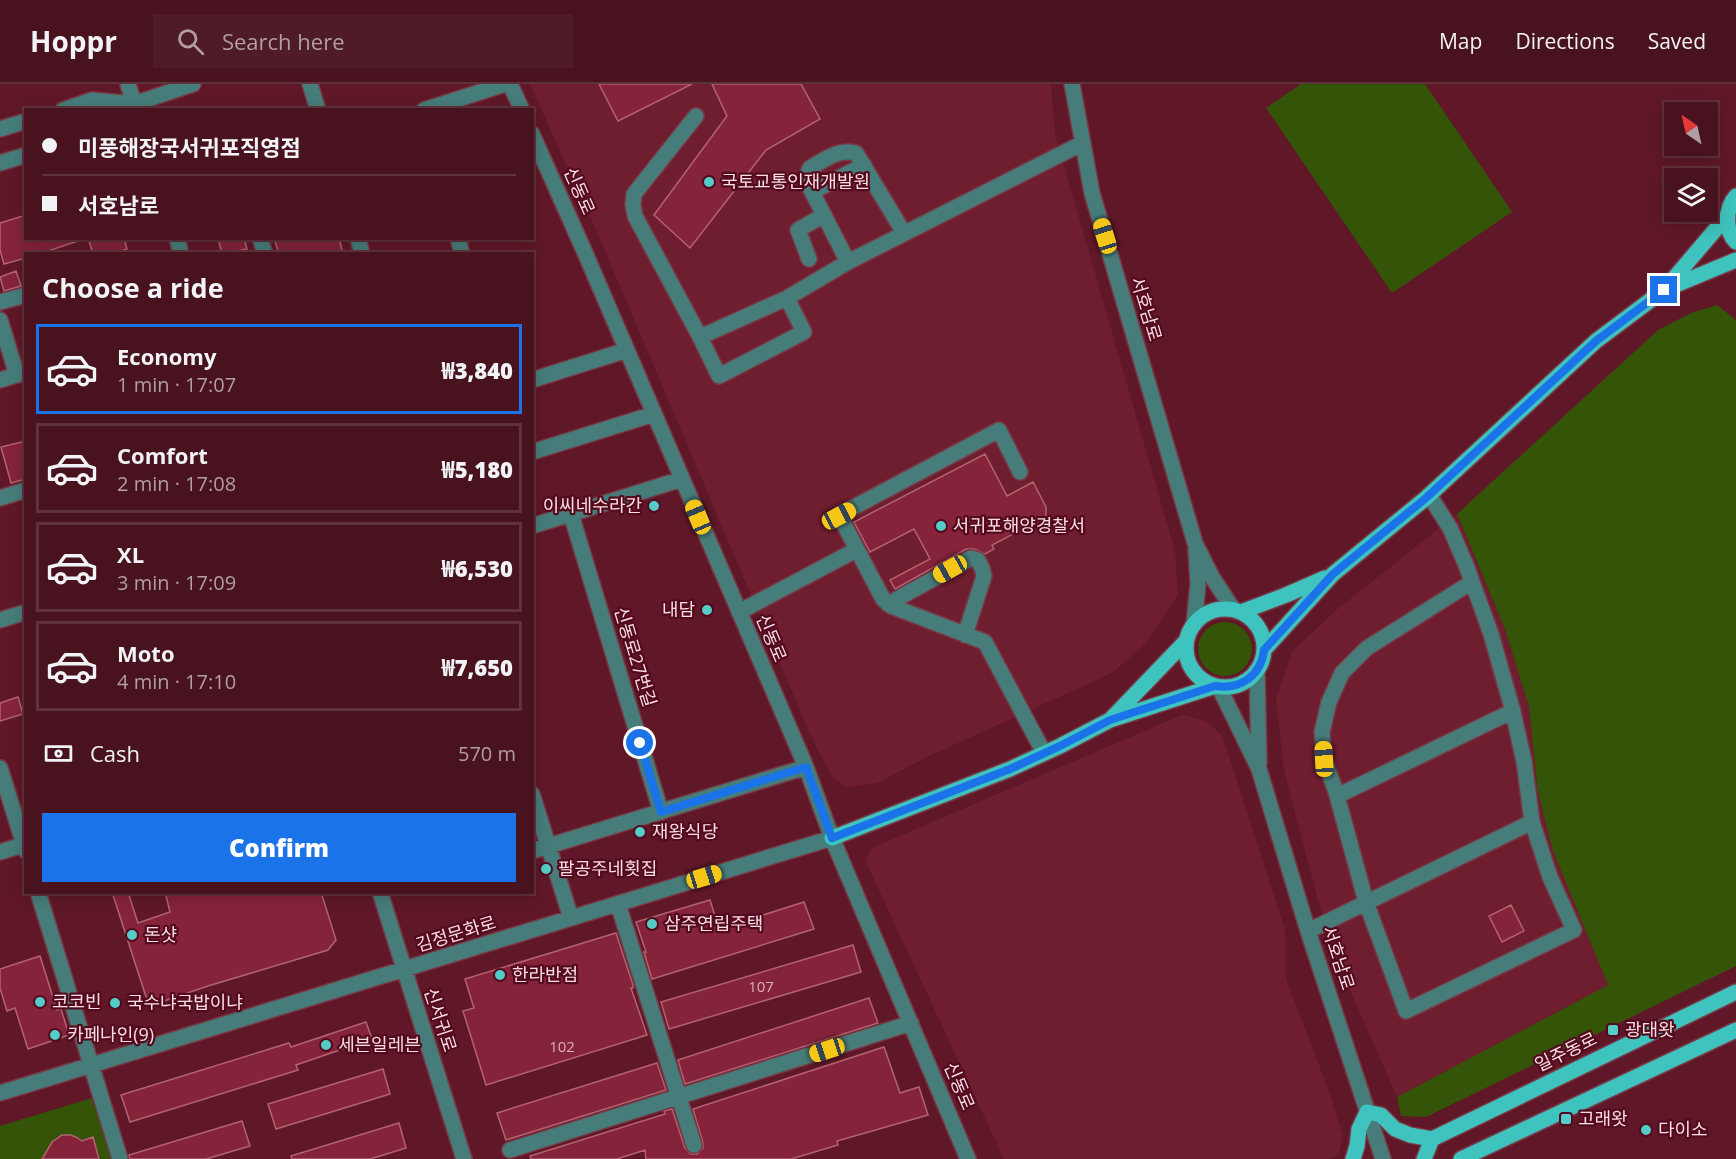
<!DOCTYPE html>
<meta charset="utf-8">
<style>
body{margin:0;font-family:"Open Sans","Noto Sans KR",sans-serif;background:#4f1b27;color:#f1f3f6;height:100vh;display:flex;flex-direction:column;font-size:22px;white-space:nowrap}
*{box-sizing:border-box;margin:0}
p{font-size:20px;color:#b19ea4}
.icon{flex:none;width:33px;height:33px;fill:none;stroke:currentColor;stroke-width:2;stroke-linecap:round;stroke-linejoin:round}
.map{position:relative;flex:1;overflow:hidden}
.side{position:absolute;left:24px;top:168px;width:510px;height:642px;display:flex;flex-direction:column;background:#48121e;border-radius:0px;box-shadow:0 3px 15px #0003,0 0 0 2px #60323c}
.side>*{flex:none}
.banner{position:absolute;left:24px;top:24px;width:510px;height:132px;border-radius:0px;box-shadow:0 3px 15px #0003,0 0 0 2px #60323c;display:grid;align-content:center;height:132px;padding:0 18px;background:#48121e}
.needle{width:39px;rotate:326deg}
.fabs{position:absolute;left:1664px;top:18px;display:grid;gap:12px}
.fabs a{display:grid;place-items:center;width:54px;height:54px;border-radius:0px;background:#48121e;box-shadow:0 3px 15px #0003,0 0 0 2px #60323c;font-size:30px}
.end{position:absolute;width:27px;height:27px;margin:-14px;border:8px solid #1a73e8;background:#fff;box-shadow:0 0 0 3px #fff}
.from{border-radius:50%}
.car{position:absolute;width:18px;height:36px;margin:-18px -9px;border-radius:8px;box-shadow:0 0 4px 2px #0007;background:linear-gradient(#f5c518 24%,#345 0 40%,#f5c518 0 76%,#345 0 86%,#f5c518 0)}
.banner b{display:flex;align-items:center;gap:21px;height:57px;font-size:22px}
.banner b+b{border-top:2px solid #60323c}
.banner i{width:15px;height:15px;background:#f1f3f6}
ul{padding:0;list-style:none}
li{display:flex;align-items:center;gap:18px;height:90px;margin:0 12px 9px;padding:0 6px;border:3px solid #60323c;border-radius:0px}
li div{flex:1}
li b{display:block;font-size:22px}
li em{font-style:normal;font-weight:800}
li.on{border-color:#1a73e8}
li>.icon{width:54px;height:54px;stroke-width:1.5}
h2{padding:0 18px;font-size:27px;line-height:72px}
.pay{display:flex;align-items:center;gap:15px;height:66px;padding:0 18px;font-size:22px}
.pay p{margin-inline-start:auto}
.button{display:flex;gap:12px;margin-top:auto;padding:12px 18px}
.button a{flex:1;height:69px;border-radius:0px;background:#1a73e8;color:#fff;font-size:24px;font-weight:800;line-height:69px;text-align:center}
header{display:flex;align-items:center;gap:36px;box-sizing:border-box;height:84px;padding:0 30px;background:#48121e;border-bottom:2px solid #60323c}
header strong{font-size:28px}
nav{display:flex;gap:33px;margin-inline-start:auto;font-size:21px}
.search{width:420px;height:54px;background:#4f1b27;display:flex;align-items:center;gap:15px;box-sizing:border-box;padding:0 21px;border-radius:0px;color:#b19ea4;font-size:22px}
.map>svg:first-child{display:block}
</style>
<header>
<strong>Hoppr</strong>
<div class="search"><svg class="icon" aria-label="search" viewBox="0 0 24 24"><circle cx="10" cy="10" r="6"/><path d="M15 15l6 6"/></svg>Search here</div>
<nav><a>Map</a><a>Directions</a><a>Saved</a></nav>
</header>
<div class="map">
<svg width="1736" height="1075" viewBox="0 0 1736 1075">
<rect width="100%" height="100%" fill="#601828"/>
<!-- built -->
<path fill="#6f1e30" d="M 530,0 L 1051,0 L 1055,50 L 1175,468 L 1178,511 L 1147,558 L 1112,589 L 927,673 L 877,699 L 846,703 L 832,692 L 813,657 L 597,148 Z
M 1457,430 L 1505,545 L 1529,623 L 1538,709 L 1588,851 L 1608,901 L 1397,1013 L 1340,883 L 1317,813 L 1284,686 L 1276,615 L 1292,568 L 1334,528 Z
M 1182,631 L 1206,637 L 1222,651 L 1285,845 L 1286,895 L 1330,1010 L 1343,1052 L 1339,1070 L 1328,1075 L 1004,1075 L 866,778 L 869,767 L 879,761 Z"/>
<!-- green -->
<path fill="#345408" d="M 1301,0 L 1425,0 L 1512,128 L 1392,209 L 1266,24 Z
M 1717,221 L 1736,236 L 1736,882 L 1426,1033 L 1401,1032 L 1397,1013 L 1608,901 L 1553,767 L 1538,709 L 1529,623 L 1505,545 L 1457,430 L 1658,246 L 1691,229 Z
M1198 565a27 27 0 1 1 54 0a27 27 0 1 1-54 0Z
M 92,1014 L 111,1075 L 0,1075 L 0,1042 Z"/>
<!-- building -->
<path fill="#85233a" stroke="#b3636f" stroke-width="1.5" d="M 599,0 L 692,0 L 618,37 Z
M 712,0 L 801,0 L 820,35 L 766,66 L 690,164 L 654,131 L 727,32 Z
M 26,131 L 26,154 L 77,154 L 78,157 L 39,170 L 26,170 L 26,174 L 4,180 L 0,166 L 0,139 Z
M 88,154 L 124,154 L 127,165 L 112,170 L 93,170 Z
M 218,154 L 244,154 L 247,165 L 222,170 Z
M 274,154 L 339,154 L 343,170 L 279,170 Z
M 16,187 L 21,202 L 4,207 L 0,193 Z
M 26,357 L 26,395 L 11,399 L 1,363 Z
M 985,370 L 1007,412 L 1033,398 L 1046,423 L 1046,433 L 992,461 L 994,465 L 985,470 L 974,465 L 966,465 L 895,505 L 890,496 L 930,475 L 914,445 L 870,468 L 854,438 Z
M 18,613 L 23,630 L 0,637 L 0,619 Z
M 112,808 L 128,808 L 138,839 L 170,828 L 165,808 L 321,808 L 336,856 L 328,866 L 208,902 L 149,922 Z
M 710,816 L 719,845 L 804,818 L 814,845 L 652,895 L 644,868 L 646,868 L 636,838 Z
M 1511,821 L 1524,847 L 1502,858 L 1489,832 Z
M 616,849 L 633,901 L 633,904 L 631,904 L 647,951 L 486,1001 L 463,927 L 474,924 L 465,895 Z
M 853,861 L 861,888 L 669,945 L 661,918 Z
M 40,872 L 57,926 L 61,925 L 69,951 L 28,965 L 15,924 L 7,927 L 0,904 L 0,885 Z
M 869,914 L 878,939 L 685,1000 L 678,976 Z
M 366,938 L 372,955 L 296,981 L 298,986 L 130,1038 L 121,1011 L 289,959 L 291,963 Z
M 884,963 L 900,1009 L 919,1003 L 928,1031 L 837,1057 L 838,1061 L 791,1075 L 646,1075 L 645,1066 L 617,1075 L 531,1075 L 530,1072 L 665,1030 L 664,1027 L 672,1025 L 685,1064 L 691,1070 L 697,1070 L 703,1064 L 703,1059 L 693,1025 Z
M 657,979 L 666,1006 L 506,1056 L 497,1029 Z
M 383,985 L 390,1010 L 276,1045 L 268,1020 Z
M 242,1037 L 250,1062 L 206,1075 L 129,1075 L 129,1071 Z
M 399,1039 L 406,1064 L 370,1075 L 292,1075 L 291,1072 Z
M 62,1051 L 70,1051 L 76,1053 L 82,1057 L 93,1053 L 99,1075 L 42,1075 L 52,1058 Z"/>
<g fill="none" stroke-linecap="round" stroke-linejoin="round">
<!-- minor casing -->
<g stroke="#783845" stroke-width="18">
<path id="minor" d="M 128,0 L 136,26
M 310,0 L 318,26
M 510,0 L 522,26
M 1072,0 L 1092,109 L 1195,459 L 1212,493 L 1233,525
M 63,26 L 92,16 L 134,20
M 126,26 L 134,20 L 193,0
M 424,26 L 505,0
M 696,32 L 634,110 L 633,121 L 635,132 L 700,253 L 787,214 L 848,178 L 1083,59
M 0,45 L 26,37
M 532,50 L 586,171 L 806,683 L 832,754 L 968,1075
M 0,79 L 26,71
M 812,108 L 864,81
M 177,154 L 181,170
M 260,154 L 265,170
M 358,154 L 362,170
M 458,154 L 462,170
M 809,175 L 798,146 L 824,131
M 848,178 L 808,100 L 807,92 L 810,84 C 826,75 837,65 856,69 L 904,149
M 0,218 L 26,211
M 0,236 L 17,291
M 700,253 L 719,292 L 804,248 L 787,214
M 0,296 L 26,288
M 532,296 L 627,266
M 532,368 L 654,330
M 1020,388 L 999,346 L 839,431 L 883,515 L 891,522 L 985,558 L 1044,669
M 1429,411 L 1450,444 L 1466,481 L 1491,550 L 1512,624 L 1524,677 L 1532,738 L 1550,793 L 1574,846 L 1406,927 L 1366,818 L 1336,708 L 1324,675 L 1322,648 L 1329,618 L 1342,589 L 1367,564 L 1472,498
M 0,414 L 26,406
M 571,430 L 661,728
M 532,442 L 682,395
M 888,520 L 971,474 L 978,476 L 982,484 L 984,492 L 965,551
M 739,528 L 856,466
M 0,536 L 26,528
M 1194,540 L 1198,500 L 1196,465
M 1257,586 L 1259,679
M 1219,603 L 1259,685 L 1308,847 L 1383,1075
M 0,684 L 26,767
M 532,710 L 571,834
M 1337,712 L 1513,627
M 532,767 L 806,683
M 0,768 L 26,760
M 38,808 L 120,1075
M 380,808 L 464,1075
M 618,820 L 694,1061
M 1308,847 L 1532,738
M 0,1009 L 832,754
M 510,1066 L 911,939"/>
</g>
<!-- major casing -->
<g stroke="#783845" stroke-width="18">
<path id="major" d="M 1736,112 C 1725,124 1725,147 1736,158
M 1666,205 L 1736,176
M1186 564a39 39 0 1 1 78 0a39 39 0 1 1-78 0Z
M 1241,528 L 1286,511 L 1325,494
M 1264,566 L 1333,490 L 1426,414 L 1596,257 L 1664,206 L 1727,132
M 1112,634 L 1186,557
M 832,754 L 1010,685 L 1060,662 L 1110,636 L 1215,602
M 1353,1075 L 1357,1062 L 1359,1045 L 1367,1028 L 1381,1031 L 1395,1045 L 1410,1051 L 1432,1055
M 1424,1075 L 1432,1055 L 1736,908
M 1461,1075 L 1736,946"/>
</g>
<!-- minor -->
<use href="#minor" stroke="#467d7a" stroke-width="15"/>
<!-- major -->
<use href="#major" stroke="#3fc3be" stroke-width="15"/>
</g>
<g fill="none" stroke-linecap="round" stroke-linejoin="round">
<!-- route -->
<path stroke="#1a73e8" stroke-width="8" d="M 640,659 L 661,728 L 806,683 L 832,754 L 1010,685 L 1060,662 L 1110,636 L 1215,602 C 1240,606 1261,592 1264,566 L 1333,490 L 1426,414 L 1596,257 L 1664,206"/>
</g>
<!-- markers -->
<g fill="#54cdc8" stroke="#530a1f" stroke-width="2">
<circle cx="709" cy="98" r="6"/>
<circle cx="654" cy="422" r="6"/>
<circle cx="941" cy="442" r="6"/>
<circle cx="707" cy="526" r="6"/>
<circle cx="640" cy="748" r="6"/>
<circle cx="546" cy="785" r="6"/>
<circle cx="652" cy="840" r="6"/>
<circle cx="132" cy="851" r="6"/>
<circle cx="500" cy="891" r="6"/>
<circle cx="40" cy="918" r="6"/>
<circle cx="115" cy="919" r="6"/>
<rect x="1607" y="940" width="12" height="12" rx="3"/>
<circle cx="55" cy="951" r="6"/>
<circle cx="326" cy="961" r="6"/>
<rect x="1560" y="1029" width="12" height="12" rx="3"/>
<circle cx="1646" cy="1046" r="6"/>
</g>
<g text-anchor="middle" stroke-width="4.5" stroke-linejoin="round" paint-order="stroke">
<!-- number labels -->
<g font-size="15" fill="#dcaeb6">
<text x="761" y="908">107</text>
<text x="562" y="968">102</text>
</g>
<!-- poi labels -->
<g font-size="18" fill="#f9dddf" stroke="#530a1f" text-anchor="start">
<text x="721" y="104">국토교통인재개발원</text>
<text x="642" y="428" text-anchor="end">이씨네수라간</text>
<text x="953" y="448">서귀포해양경찰서</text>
<text x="695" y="532" text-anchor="end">내담</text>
<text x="652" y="754">재왕식당</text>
<text x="558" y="791">팔공주네횟집</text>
<text x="664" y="846">삼주연립주택</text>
<text x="144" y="857">돈샷</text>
<text x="512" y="897">한라반점</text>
<text x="52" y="924">코코빈</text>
<text x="127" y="925">국수냐국밥이냐</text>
<text x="1625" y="952">광대왓</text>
<text x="67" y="957">카페나인(9)</text>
<text x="338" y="967">세븐일레븐</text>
<text x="1578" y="1041">고래왓</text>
<text x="1658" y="1052">다이소</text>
</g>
<!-- street labels -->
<g font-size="18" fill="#f9dddf" stroke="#530a1f">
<text transform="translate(579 107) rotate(66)" y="6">신동로</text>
<text transform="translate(1146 225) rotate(73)" y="6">서호남로</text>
<text transform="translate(771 554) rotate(67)" y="6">신동로</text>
<text transform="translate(635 573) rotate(73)" y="6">신동로27번길</text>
<text transform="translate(456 850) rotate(-17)" y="6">김정문화로</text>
<text transform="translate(1338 874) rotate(72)" y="6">서호남로</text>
<text transform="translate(440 936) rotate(72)" y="6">신서귀로</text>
<text transform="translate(1566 968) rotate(-26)" y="6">일주동로</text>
<text transform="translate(959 1002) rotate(67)" y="6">신동로</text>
</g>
</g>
</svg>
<div class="fabs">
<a><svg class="needle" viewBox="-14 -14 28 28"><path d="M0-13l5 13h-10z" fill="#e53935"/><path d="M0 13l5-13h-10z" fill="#b19ea4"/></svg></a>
<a><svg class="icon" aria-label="layers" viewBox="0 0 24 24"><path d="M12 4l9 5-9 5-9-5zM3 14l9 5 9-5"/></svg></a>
</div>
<i class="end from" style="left:640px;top:659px"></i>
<i class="end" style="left:1664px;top:206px"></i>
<i class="car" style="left:1105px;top:152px;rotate:343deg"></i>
<i class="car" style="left:839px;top:432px;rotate:62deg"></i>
<i class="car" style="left:698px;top:433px;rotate:337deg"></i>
<i class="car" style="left:950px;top:485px;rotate:241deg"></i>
<i class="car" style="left:1324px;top:675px;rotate:357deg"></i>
<i class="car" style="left:704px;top:793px;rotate:73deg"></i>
<i class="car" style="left:827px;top:966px;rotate:252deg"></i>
<div class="banner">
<b><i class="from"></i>미풍해장국서귀포직영점</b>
<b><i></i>서호남로</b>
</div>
<section class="side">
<h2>Choose a ride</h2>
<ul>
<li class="on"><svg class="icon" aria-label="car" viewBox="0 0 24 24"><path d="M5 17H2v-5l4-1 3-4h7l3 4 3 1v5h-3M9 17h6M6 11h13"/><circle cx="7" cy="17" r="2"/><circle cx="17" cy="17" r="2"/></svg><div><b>Economy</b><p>1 min · 17:07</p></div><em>₩3,840</em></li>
<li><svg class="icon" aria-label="car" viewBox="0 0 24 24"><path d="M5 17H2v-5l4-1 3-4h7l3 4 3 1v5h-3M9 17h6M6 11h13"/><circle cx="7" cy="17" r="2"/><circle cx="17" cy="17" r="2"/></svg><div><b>Comfort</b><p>2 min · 17:08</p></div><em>₩5,180</em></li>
<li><svg class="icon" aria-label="car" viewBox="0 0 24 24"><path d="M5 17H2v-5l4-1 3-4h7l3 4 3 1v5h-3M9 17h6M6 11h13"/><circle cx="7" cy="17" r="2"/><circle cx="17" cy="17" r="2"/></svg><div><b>XL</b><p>3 min · 17:09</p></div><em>₩6,530</em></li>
<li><svg class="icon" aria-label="car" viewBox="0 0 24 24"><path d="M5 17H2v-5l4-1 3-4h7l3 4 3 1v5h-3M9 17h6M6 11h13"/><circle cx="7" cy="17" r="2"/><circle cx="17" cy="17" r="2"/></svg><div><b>Moto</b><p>4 min · 17:10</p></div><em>₩7,650</em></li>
</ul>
<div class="pay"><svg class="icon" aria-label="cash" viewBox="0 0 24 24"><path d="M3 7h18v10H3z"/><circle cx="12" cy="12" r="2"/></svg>Cash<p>570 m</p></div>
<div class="button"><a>Confirm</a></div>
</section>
</div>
